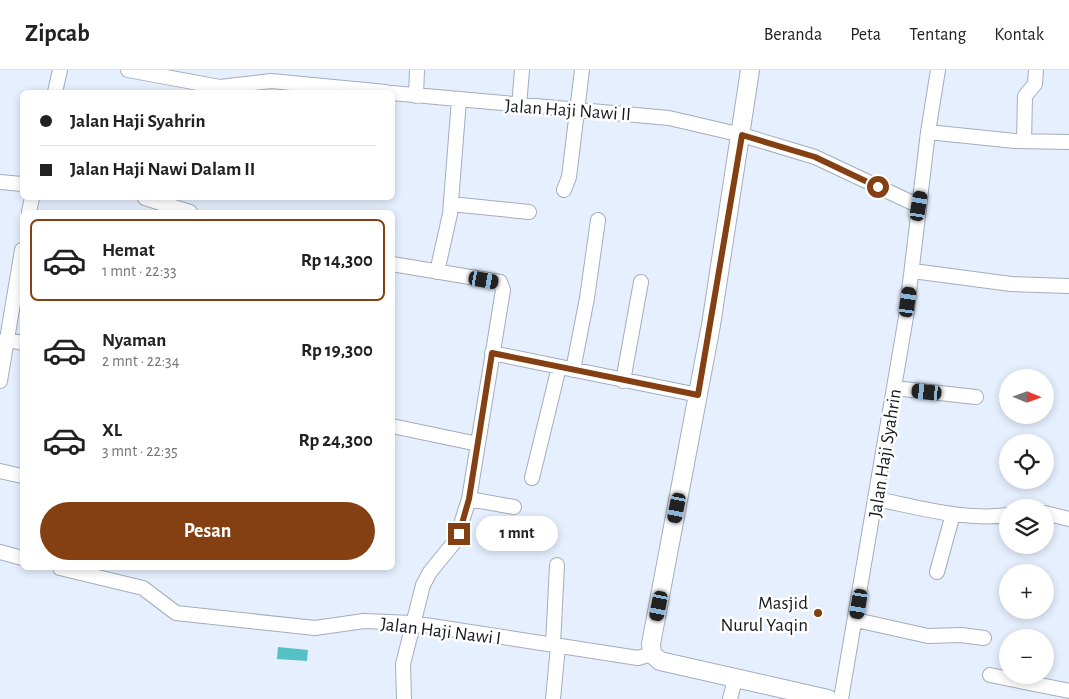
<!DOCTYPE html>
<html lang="id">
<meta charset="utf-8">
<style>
body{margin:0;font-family:"Alegreya Sans",sans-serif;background:#f2f2f2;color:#222;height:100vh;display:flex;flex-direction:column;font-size:19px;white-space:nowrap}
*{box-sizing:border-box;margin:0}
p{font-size:16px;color:#767676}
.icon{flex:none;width:28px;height:28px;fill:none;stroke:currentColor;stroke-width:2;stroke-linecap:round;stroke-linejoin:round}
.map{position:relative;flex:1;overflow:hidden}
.details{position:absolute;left:20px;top:140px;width:375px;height:360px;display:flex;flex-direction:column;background:#fff;border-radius:8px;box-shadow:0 2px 8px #0003}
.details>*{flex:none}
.top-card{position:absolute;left:20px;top:20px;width:375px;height:110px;border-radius:8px;box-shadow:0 2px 8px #0003;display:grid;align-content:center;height:110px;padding:0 20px;background:#fff}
.needle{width:32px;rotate:91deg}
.buttons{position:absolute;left:999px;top:299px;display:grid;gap:10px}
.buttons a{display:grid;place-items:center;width:55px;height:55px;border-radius:50%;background:#fff;box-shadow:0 2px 8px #0003;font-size:25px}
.end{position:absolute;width:22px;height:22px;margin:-11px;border:6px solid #844012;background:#fff;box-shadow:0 0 0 2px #fff}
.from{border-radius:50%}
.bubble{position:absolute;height:35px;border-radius:18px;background:#fff;box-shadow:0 2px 8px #0003;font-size:16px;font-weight:700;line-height:35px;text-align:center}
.car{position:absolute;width:15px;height:30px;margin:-15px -8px;border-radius:6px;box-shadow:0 0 4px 1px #0007;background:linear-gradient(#222 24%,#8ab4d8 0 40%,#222 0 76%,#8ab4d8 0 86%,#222 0)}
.top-card b{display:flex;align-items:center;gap:18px;height:48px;font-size:19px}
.top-card b+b{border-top:1px solid #e0e0e0}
.top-card i{width:12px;height:12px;background:#222}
ul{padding:9px 0 0;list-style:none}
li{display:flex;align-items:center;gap:15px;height:82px;margin:0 10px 8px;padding:0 10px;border:2px solid transparent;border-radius:8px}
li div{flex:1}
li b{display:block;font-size:19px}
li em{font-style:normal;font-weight:700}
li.active{border-color:#844012}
li>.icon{width:45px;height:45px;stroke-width:1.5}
.primary-button{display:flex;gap:10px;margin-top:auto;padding:10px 20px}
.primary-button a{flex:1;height:58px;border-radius:30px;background:#844012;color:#fff;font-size:20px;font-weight:700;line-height:58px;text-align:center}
header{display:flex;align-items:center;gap:30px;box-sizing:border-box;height:70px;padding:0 25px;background:#fff;border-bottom:1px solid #e0e0e0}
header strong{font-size:24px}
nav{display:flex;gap:28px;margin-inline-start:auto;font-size:18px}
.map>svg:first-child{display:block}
</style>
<header>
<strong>Zipcab</strong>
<nav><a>Beranda</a><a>Peta</a><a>Tentang</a><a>Kontak</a></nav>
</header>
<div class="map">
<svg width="1069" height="629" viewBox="0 0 1069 629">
<rect width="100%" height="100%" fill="#e5effe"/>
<!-- water -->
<path fill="#55c0c5" d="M 278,577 L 308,580 L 307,591 L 277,589 Z"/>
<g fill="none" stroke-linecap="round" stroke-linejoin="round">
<!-- minor casing -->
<g stroke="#a4adbb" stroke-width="16">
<path id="minor" d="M 128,0 L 220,17 L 271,11 L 386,22
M 55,22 L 60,0
M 392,23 L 669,48 L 742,65 L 815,87 L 919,136
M 416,26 L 417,0
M 519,36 L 522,0
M 928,62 L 1015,71 L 1069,72
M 1024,71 L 1025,26 L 1035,14 L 1036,0
M 0,112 L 22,114
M 564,120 L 569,107 L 582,0
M 145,128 L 190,142
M 451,134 L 529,142
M 29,142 L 32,128
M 392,194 L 500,212 L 503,220 L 469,429 L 456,470 L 430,502 L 423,515 L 403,594 L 404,629
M 913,201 L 1011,214 L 1069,216
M 437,202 L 450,144 L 459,30
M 6,269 L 22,273
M 492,283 L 698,325
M 573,300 L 587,228 L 598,150
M 0,311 L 22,180
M 623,311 L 641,212
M 894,318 L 976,327
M 392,356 L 478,374
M 0,401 L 22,406
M 532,408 L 559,297
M 469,429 L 514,437
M 876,429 C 918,437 964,451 1008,445
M 1045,443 L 1069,449
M 0,482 L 22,488
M 60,498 L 143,518 L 176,543 L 315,558 L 364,551 L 412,553 L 638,588 L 652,584
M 937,502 L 953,444
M 856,550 L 928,566 L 961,565 L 984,568
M 553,575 L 557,495
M 990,605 L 1069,621
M 553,629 L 558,576
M 730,629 L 735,609
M 841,629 L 906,247 L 928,62 L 938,0"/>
</g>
<!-- tertiary casing -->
<g stroke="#a4adbb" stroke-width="20">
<path id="tertiary" d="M 750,0 L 711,255 L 651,574 L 652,584 L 660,591 L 828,629"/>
</g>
<!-- minor -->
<use href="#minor" stroke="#fff" stroke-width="14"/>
<!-- tertiary -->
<use href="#tertiary" stroke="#fff" stroke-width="18"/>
</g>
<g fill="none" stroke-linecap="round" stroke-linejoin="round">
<!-- route -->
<path stroke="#844012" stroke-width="6" d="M 459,464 L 469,429 L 492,283 L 698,325 L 742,65 L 815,87 L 878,117"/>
</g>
<!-- markers -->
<circle fill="#844012" stroke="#fff" stroke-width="2" cx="818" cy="543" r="5"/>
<g text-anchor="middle" stroke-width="5" stroke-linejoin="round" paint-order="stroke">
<!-- street labels -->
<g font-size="19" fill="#161a1f" stroke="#fff">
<text transform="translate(568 39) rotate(4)" y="7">Jalan Haji Nawi II</text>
<text transform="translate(884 383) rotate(-81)" y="7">Jalan Haji Syahrin</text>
<text transform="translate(441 560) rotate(7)" y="7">Jalan Haji Nawi I</text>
</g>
<!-- poi labels -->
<g font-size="19" fill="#161a1f" stroke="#fff" text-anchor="end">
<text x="808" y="539">Masjid<tspan x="808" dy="22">Nurul Yaqin</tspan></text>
</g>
</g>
</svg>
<div class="buttons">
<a><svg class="needle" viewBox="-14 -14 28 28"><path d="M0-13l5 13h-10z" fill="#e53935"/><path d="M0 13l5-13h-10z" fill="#767676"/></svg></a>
<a><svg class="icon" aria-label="locate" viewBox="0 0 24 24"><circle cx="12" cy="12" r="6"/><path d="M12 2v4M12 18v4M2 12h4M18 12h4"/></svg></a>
<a><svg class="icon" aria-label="layers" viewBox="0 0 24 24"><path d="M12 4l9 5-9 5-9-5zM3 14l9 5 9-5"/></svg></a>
<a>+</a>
<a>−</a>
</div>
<i class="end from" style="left:878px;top:117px"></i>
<i class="end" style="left:459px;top:464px"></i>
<div class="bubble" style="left:476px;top:446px;width:82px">1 mnt</div>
<i class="car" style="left:919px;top:136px;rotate:9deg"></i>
<i class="car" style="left:484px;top:210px;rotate:100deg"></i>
<i class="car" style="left:908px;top:232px;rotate:8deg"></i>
<i class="car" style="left:927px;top:322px;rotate:276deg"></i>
<i class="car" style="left:677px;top:438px;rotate:191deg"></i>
<i class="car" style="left:859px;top:534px;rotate:190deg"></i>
<i class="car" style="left:659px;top:536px;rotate:191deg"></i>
<div class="top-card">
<b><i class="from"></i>Jalan Haji Syahrin</b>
<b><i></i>Jalan Haji Nawi Dalam II</b>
</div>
<section class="details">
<ul>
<li class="active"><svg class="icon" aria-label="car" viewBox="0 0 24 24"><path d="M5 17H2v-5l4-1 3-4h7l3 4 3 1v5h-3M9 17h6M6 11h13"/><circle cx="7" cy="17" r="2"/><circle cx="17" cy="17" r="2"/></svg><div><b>Hemat</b><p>1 mnt · 22:33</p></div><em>Rp 14,300</em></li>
<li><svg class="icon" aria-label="car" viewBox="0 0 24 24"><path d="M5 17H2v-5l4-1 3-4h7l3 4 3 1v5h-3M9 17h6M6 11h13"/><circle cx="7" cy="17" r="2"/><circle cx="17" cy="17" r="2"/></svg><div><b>Nyaman</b><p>2 mnt · 22:34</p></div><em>Rp 19,300</em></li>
<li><svg class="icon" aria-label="car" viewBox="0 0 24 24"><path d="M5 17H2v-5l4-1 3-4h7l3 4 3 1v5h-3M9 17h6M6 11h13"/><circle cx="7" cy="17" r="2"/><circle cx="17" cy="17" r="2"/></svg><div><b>XL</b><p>3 mnt · 22:35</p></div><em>Rp 24,300</em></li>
</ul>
<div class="primary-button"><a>Pesan</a></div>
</section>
</div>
